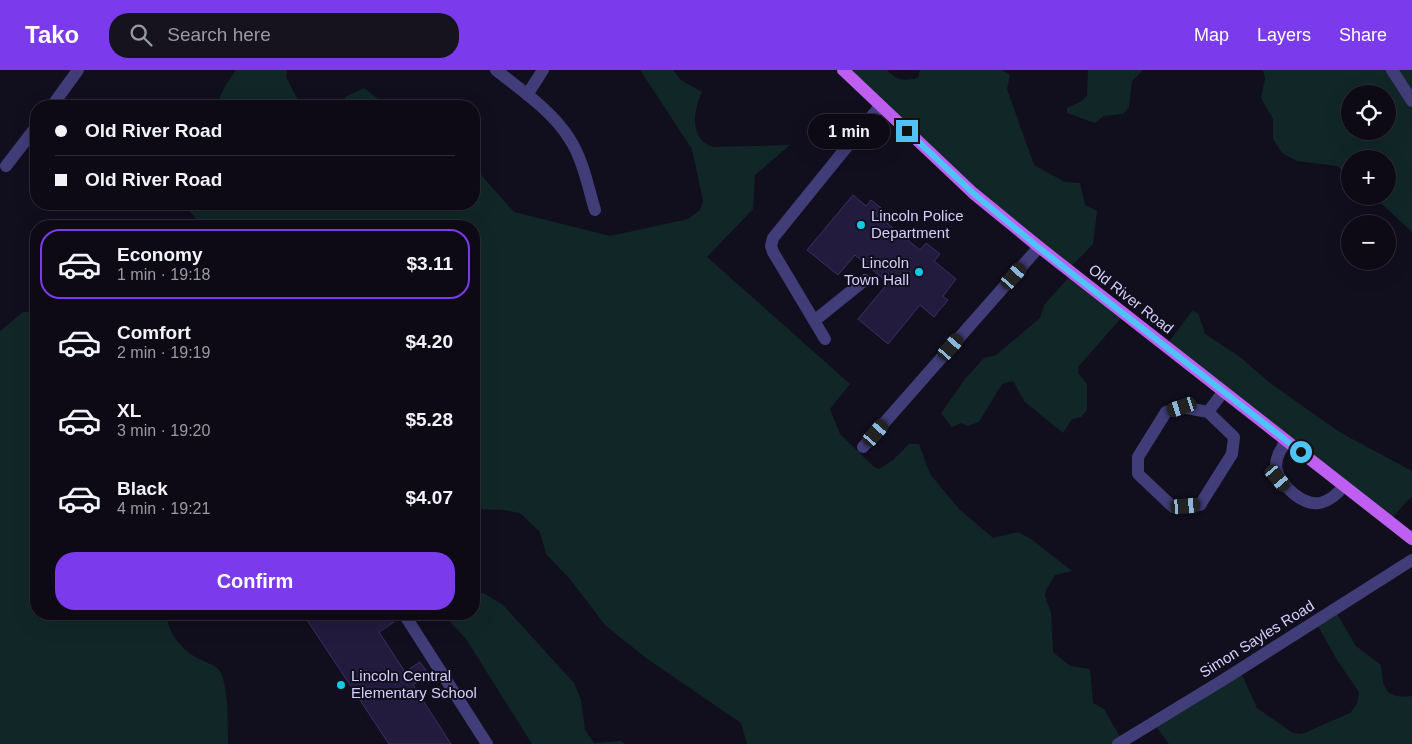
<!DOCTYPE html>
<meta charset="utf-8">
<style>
body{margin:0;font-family:Helvetica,sans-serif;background:#16131f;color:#f1f3f6;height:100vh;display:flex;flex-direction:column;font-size:19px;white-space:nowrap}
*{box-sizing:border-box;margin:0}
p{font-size:16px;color:#9a9aa1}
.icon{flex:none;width:28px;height:28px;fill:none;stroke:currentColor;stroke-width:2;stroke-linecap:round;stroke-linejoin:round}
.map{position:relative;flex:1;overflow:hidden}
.sheet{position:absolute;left:30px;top:150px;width:450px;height:400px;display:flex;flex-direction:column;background:#0d0a16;border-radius:20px;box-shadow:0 5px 20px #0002,0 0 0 1px #2d2b35}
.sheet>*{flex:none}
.hud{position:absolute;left:30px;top:30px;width:450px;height:110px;border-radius:20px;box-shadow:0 5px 20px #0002,0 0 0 1px #2d2b35;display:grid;align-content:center;height:110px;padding:0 25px;background:#0d0a16}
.tools{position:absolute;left:1341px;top:15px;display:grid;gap:10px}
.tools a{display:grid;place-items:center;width:55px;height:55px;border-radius:50%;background:#0d0a16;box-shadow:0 5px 20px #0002,0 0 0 1px #2d2b35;font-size:25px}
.end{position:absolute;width:22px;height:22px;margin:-11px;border:6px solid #4fc3f7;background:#111;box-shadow:0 0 0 2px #111}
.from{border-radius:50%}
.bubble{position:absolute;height:35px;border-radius:18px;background:#0d0a16;box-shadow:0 5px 20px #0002,0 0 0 1px #2d2b35;font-size:16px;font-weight:700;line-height:35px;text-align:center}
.car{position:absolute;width:15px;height:30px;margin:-15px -8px;border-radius:6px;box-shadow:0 0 4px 1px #0007;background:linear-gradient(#222 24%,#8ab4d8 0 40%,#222 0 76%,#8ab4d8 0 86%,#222 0)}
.hud b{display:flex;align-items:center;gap:18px;height:48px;font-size:19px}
.hud b+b{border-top:1px solid #2d2b35}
.hud i{width:12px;height:12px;background:#f1f3f6}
ul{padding:9px 0 0;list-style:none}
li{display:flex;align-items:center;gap:15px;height:70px;margin:0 10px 8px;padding:0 15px;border:2px solid transparent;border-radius:20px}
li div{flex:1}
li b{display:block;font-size:19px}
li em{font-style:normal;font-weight:700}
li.selected{border-color:#7c3aed}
li>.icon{width:45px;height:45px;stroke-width:1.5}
.action{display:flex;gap:10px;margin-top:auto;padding:10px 25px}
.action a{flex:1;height:58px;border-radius:20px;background:#7c3aed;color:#fff;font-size:20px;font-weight:700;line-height:58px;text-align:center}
header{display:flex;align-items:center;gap:30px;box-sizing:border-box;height:70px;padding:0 25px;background:#7c3aed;color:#fff}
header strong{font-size:24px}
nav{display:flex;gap:28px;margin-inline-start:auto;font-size:18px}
.search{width:350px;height:45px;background:#16131f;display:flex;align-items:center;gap:12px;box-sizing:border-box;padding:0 18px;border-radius:20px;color:#9a9aa1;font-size:19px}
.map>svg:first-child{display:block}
</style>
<header>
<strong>Tako</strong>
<div class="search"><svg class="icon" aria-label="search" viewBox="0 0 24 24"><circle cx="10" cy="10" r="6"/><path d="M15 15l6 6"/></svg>Search here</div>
<nav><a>Map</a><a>Layers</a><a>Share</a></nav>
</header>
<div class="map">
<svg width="1412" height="674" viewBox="0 0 1412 674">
<rect width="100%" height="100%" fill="#110e1e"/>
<!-- green -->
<path fill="#112727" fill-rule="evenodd" d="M 236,0 L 287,0 L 286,7 L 300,34 L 337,36 L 347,26 L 364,18 L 387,36 L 216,36 L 225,16 Z
M 640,0 L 673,0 L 681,10 L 702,22 C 693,41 689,69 713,77 L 790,75 L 755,105 L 753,139 L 707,187 L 850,314 L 830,339 L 840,364 L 874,397 L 879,399 L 893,390 L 909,374 L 919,374 L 930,404 L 959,439 L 993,468 L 1018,462 L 1031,469 L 1072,501 L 1055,505 L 1046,520 L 1045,526 L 1051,543 L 1053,582 L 1070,596 L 1090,599 L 1093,633 L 1104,639 L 1124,674 L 747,674 L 741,653 L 646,588 L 605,555 L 570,509 L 546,484 L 540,462 L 520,443 L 504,440 L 474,439 L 474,156 L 203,156 L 183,134 L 474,134 L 474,83 L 482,106 L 514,142 L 610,166 L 688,149 L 700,140 L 703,131 L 692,79 Z
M 837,0 L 887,0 C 897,11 904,11 918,8 L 920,0 L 1002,0 L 1010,5 L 1007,19 L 1034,95 L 1065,112 L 1080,113 L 1085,135 L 1097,141 L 1093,174 L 1066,202 L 885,47 Z
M 1088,0 L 1143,0 L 1132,11 L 1129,37 L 1123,44 L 1104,46 L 1095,53 L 1067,43 L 1067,38 L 1082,31 L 1087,26 Z
M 1263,0 L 1412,0 L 1412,162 L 1373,126 L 1388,126 L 1388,89 L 1350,89 L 1350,106 L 1337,96 L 1297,91 L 1282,83 L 1273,69 L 1273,49 L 1261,28 L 1265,9 ZM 1350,24 L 1388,24 L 1388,61 L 1350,61 Z
M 1069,207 L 1122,247 L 1079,296 L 1078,303 L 1087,314 L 1087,340 L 1081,347 L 1072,349 L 1063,363 L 1025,332 L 1013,311 L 1002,314 L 979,352 L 968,356 L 961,353 L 952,357 L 941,343 L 965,309 L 984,288 L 996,285 L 1040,248 L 1044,235 Z
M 36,241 L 36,544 L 167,544 C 167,563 182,580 199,589 C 205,592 212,594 217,598 C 229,607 228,659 228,674 L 0,674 L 0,261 L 23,242 Z
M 1192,241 L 1198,243 L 1205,264 L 1240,287 L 1270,313 L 1341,363 L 1412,401 L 1412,426 L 1390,450 L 1166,276 Z
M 474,522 L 483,523 L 502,534 L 574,613 L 581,630 L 585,660 L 594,673 L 621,671 L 625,674 L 532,674 L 466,569 L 443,544 L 474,544 Z
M 1337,544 L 1356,576 L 1381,595 C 1383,619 1385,629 1412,626 L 1412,674 L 1169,674 L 1157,658 L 1156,656 L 1241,603 L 1257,638 L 1293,663 L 1302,664 L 1350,643 L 1357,634 L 1359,622 L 1337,590 L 1318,556 Z"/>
<!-- building -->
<path fill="#231b3d" stroke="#3c2f67" d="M 853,125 L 866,136 L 871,130 L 881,138 L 876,144 L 920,180 L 926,173 L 940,184 L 934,191 L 956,209 L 943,226 L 948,230 L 934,247 L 920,235 L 888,274 L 858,249 L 888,213 L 855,185 L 838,205 L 807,180 Z
M 303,544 L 389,544 L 394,552 L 379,562 L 405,602 L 420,592 L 429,605 L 413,615 L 451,674 L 389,674 Z"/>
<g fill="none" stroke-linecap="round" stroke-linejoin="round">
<!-- minor -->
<path stroke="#403d79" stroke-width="12" d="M 496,0 C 521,20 552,41 569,68 C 583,89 588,117 595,140
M 1392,0 L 1412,31
M 527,25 L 543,0
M 52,36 L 78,0
M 6,96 L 36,57
M 814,251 L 865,210
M 825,269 L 773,182 L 771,176 L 773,168 L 880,36
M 1208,342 L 1234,367 L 1232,384 L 1200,435 L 1173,437 L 1138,404 L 1138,387 L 1166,342 L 1182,337 L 1208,342 L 1223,322
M 1287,371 C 1269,392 1275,408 1294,424 C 1314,440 1329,434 1344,416
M 863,377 L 1039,177
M 404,544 L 487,674
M 1118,674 L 1223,610 L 1412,490"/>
<!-- major -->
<path stroke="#bf5ff2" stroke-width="12" d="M 843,0 L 973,123 L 1039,177 L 1412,469"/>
</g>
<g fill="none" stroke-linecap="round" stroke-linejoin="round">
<!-- route -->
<path stroke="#4fc3f7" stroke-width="6" d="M 907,61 L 973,123 L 1038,177 L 1301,382"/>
</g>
<!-- markers -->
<g fill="#12c9e3" stroke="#110e1e" stroke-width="2">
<circle cx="861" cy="155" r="5"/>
<circle cx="919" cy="202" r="5"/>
<circle cx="341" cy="615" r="5"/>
</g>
<g text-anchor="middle" stroke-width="4" stroke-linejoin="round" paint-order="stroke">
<!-- poi labels -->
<g font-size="15" fill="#d5cffb" stroke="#110e1e" text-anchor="start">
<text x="871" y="151">Lincoln Police<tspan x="871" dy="17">Department</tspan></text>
<text x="909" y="198" text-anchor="end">Lincoln<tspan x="909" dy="17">Town Hall</tspan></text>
<text x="351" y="611">Lincoln Central<tspan x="351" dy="17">Elementary School</tspan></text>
</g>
<!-- street labels -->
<g font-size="15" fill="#d5cffb" stroke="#110e1e">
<text transform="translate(1131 229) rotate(38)" y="5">Old River Road</text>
<text transform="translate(1257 569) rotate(-32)" y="5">Simon Sayles Road</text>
</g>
</g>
</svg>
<div class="tools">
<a><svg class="icon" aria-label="locate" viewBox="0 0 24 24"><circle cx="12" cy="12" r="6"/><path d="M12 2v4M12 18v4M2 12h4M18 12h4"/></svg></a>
<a>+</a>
<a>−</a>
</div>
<i class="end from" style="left:1301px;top:382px"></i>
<i class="end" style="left:907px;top:61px"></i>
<div class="bubble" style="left:808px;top:44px;width:82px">1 min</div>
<i class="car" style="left:1014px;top:206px;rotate:41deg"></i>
<i class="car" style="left:951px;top:277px;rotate:41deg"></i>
<i class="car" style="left:1182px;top:337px;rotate:252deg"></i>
<i class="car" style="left:876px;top:363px;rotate:41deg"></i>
<i class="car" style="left:1278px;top:408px;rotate:140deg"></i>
<i class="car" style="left:1186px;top:436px;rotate:85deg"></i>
<div class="hud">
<b><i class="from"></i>Old River Road</b>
<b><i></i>Old River Road</b>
</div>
<section class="sheet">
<ul>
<li class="selected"><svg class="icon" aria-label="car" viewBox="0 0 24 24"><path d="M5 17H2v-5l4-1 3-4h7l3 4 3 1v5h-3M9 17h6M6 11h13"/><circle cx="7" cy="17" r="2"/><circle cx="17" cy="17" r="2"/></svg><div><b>Economy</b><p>1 min · 19:18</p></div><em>$3.11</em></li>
<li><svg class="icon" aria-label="car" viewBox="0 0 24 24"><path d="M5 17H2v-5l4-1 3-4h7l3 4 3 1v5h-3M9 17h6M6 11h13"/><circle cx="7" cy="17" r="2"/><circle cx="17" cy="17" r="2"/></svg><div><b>Comfort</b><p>2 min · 19:19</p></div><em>$4.20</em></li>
<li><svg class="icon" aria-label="car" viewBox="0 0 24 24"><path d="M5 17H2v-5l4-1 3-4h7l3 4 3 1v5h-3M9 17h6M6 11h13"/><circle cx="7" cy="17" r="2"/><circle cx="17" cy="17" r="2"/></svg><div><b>XL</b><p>3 min · 19:20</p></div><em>$5.28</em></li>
<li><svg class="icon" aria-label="car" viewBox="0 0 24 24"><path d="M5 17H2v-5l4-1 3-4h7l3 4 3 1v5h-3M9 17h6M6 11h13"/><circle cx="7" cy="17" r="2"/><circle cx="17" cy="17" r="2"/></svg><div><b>Black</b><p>4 min · 19:21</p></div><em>$4.07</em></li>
</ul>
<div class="action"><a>Confirm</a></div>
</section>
</div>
